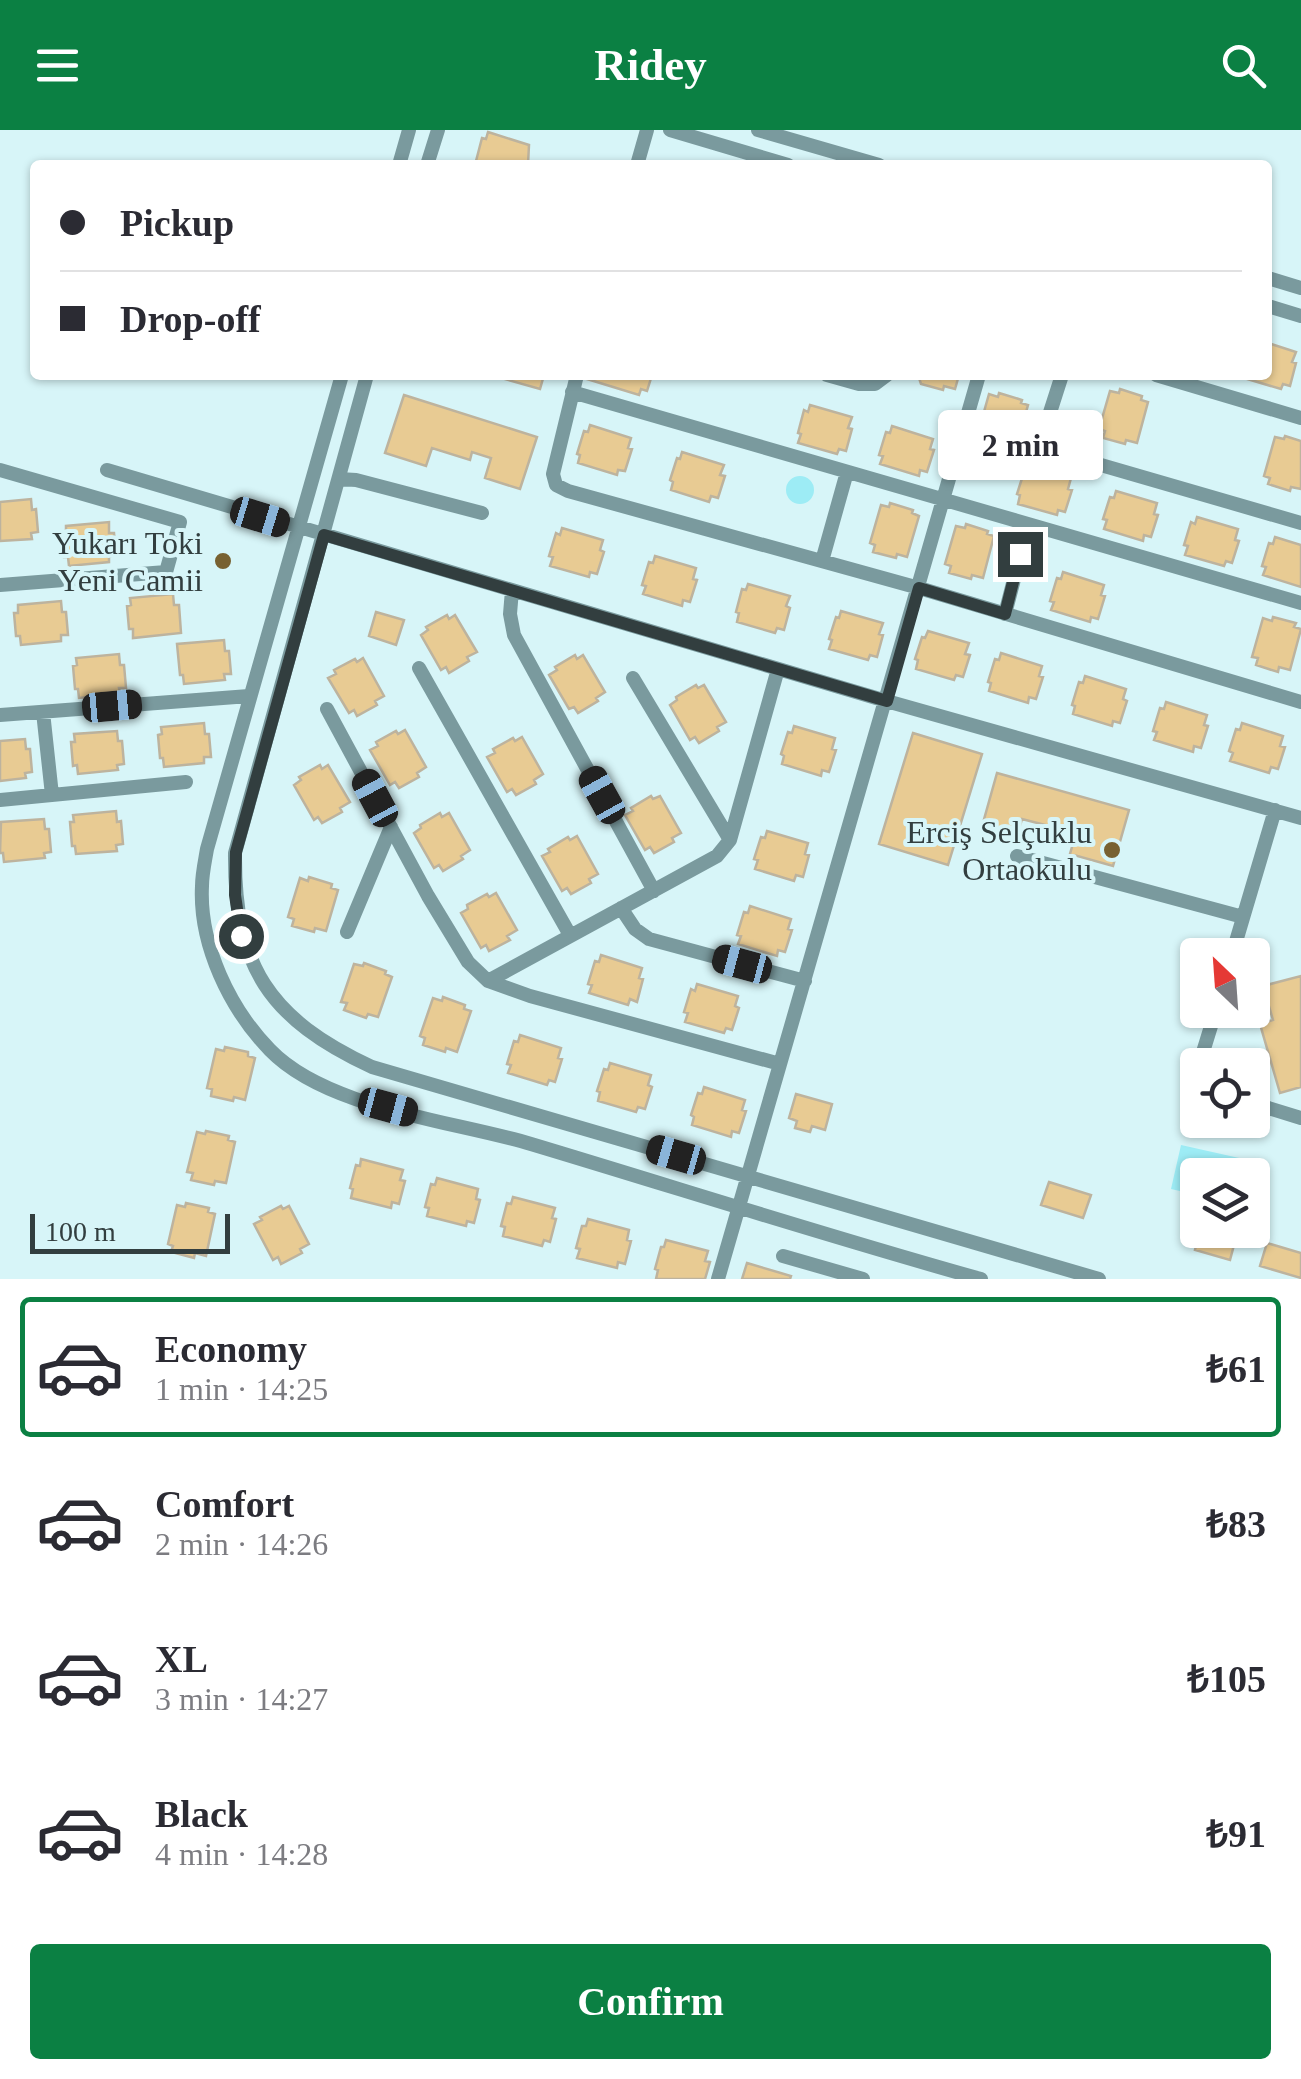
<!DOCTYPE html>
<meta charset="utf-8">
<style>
body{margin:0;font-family:"Times New Roman",serif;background:#f2f2f3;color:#2b2b33;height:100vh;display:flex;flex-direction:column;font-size:38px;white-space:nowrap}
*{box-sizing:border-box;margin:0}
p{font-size:32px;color:#7c7c81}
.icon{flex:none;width:55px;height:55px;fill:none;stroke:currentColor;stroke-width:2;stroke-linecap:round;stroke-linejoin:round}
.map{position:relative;height:1149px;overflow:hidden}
.side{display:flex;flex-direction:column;background:#fff;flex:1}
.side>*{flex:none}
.top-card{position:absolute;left:30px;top:30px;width:1242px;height:220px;border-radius:10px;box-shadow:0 2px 8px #0004;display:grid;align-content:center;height:220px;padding:0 30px;background:#fff}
.needle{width:65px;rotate:335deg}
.buttons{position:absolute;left:1180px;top:808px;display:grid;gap:20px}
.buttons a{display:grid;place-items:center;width:90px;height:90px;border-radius:10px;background:#fff;box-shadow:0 2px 8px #0004;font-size:50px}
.scale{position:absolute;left:30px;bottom:25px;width:200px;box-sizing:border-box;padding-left:10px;border:5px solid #323e3f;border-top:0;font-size:28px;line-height:35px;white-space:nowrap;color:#323e3f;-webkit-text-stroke:8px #d7f5f8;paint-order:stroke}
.end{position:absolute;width:45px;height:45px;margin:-22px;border:12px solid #323e3f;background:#fff;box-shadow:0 0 0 5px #fff}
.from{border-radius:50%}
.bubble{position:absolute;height:70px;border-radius:10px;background:#fff;box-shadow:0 2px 8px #0004;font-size:32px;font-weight:600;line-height:70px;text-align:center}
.car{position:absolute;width:30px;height:60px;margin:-30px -15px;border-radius:12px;box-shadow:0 0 8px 2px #0007;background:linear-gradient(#222 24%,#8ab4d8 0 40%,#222 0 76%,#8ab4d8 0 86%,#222 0)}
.top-card b{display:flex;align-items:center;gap:35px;height:95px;font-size:38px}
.top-card b+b{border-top:2px solid #e1e1e2}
.top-card i{width:25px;height:25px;background:#2b2b33}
ul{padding:18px 0 0;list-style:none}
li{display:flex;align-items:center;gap:30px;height:140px;margin:0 20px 15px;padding:0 10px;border:5px solid transparent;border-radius:10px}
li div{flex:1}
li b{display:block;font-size:38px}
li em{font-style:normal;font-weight:600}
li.on{border-color:#0b8043}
li>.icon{width:90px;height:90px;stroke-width:1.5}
.action{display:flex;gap:20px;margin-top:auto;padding:20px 30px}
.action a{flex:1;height:115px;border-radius:10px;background:#0b8043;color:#fff;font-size:40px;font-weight:600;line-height:115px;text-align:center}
header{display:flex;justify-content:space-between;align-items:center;height:130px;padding:0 30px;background:#0b8043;color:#fff;font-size:45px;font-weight:600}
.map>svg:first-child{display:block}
</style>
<header><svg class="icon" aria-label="menu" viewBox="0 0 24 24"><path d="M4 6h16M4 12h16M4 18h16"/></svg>Ridey<svg class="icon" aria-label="search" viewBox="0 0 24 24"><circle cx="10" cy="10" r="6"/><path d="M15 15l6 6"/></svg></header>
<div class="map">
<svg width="1301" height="1149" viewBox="0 0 1301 1149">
<rect width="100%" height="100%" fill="#d7f5f8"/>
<!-- green -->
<path fill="#9decf5" d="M786 360a14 14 0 1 1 28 0a14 14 0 1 1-28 0Z
M 1181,1015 L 1266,1034 L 1255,1079 L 1253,1078 L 1252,1045 L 1198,1045 L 1197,1065 L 1171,1059 Z"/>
<!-- building -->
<path fill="#e8cb93" stroke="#bdb39e" stroke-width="2.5" d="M 488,2 L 529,15 L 528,35 L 478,35 L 476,31 L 482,8 L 486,9 Z
M 1268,213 L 1296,222 L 1292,232 L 1296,233 L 1290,256 L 1283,254 L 1281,259 L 1244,248 L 1244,245 L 1268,245 Z
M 502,245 L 544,245 L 540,259 L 501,248 Z
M 587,245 L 652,245 L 647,261 L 641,259 L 639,265 L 587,249 Z
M 918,245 L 959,245 L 955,259 L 944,256 L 943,260 L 921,254 Z
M 1120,259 L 1142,266 L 1141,270 L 1148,272 L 1137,313 L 1126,310 L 1125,314 L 1103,308 L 1105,301 L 1099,299 L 1110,261 L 1119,263 Z
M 999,263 L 1022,270 L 1021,273 L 1028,275 L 1016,317 L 1005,314 L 1004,318 L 982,312 L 984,305 L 978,303 L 989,264 L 998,267 Z
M 404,265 L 537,307 L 520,359 L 485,348 L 491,328 L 472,322 L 470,330 L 432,318 L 426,336 L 385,323 Z
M 810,275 L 852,287 L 848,298 L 852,299 L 846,321 L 839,319 L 837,324 L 798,313 L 801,304 L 798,303 L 804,280 L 808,282 Z
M 590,295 L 631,308 L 628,318 L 632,319 L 625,341 L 618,340 L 617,345 L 578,333 L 580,325 L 577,324 L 584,301 L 588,302 Z
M 892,296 L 933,309 L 930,319 L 934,320 L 927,342 L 920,340 L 919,346 L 880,334 L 883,326 L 879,325 L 886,302 L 890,303 Z
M 1285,306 L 1301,311 L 1301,359 L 1291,357 L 1290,361 L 1268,354 L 1270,348 L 1264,346 L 1275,307 L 1284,309 Z
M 682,322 L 724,335 L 720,345 L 725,346 L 718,368 L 711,366 L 709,372 L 671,360 L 673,352 L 670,350 L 677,328 L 680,329 Z
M 1030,336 L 1071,348 L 1068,359 L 1072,360 L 1065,382 L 1058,380 L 1057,385 L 1018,374 L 1020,365 L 1017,364 L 1024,342 L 1028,343 Z
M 1116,361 L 1157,373 L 1154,384 L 1158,385 L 1151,407 L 1144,405 L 1143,411 L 1104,399 L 1107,390 L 1103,389 L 1110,367 L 1114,368 Z
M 31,369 L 32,380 L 36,379 L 38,402 L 31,403 L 32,409 L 0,411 L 0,372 Z
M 890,373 L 913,380 L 912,383 L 919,386 L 907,427 L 897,424 L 896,428 L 873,422 L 875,415 L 870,413 L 881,375 L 889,377 Z
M 1197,387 L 1238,399 L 1235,410 L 1239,411 L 1232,433 L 1226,431 L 1224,436 L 1185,425 L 1188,416 L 1184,415 L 1191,392 L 1195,394 Z
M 109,392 L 109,403 L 114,403 L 116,426 L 109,426 L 109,432 L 69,436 L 68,427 L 64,427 L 62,404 L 66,403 L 66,396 Z
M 966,394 L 988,401 L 987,404 L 994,406 L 983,448 L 972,445 L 971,449 L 949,443 L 951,436 L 945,434 L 956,396 L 965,398 Z
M 562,398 L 603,410 L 600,420 L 604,422 L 597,444 L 590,442 L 589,447 L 550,436 L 553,427 L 549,426 L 556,403 L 560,405 Z
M 1275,407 L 1301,415 L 1301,457 L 1263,445 L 1266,437 L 1262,436 L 1269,413 L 1273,414 Z
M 655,426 L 696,438 L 693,449 L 697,450 L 690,472 L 683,470 L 682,476 L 643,464 L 646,456 L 642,455 L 649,432 L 653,433 Z
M 1063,442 L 1104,455 L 1101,465 L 1105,466 L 1098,489 L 1091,487 L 1090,492 L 1051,480 L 1054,472 L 1050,471 L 1057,448 L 1061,449 Z
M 748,454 L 790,466 L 786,476 L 790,478 L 784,500 L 777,498 L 775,503 L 737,492 L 739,483 L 736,482 L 742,459 L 746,460 Z
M 173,464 L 174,475 L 179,475 L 181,503 L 133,508 L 133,499 L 129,499 L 127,476 L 131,475 L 130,468 Z
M 61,471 L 62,482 L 66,482 L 68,505 L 61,505 L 61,511 L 21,515 L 20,506 L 16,506 L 14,483 L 18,483 L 18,475 Z
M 841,481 L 883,493 L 879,504 L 883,505 L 877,527 L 870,525 L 868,530 L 829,519 L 832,510 L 829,509 L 836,487 L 839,488 Z
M 376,482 L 404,490 L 396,515 L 369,506 Z
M 447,485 L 449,489 L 455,485 L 477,522 L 467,527 L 469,531 L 449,543 L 446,537 L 441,540 L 421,505 L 428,500 L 426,497 Z
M 1273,487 L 1296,493 L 1294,497 L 1301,499 L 1290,540 L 1279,537 L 1278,542 L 1256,535 L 1258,528 L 1252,527 L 1263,488 L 1272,491 Z
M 928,501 L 969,513 L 965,524 L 970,525 L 963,547 L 956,545 L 954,550 L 916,539 L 918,530 L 915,529 L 922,507 L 925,508 Z
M 224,510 L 225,521 L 229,521 L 231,544 L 224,544 L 225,550 L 184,554 L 183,545 L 180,545 L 177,514 Z
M 1001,523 L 1042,536 L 1039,546 L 1043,547 L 1036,569 L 1029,567 L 1028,573 L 989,561 L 991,553 L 988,552 L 995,529 L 999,530 Z
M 119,524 L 120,535 L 124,535 L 126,558 L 119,558 L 120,564 L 79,568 L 78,559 L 75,559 L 73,536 L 77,535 L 76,528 Z
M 575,525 L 577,529 L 583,525 L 605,562 L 596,568 L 598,571 L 578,583 L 574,577 L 569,579 L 549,545 L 557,540 L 555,537 Z
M 363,528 L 384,566 L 375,571 L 377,575 L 357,586 L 354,580 L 349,583 L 328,548 L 336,544 L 334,540 L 355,529 L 357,532 Z
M 1085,546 L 1126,559 L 1123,569 L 1127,571 L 1120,593 L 1113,591 L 1112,596 L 1073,584 L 1075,576 L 1072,575 L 1079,552 L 1083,553 Z
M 696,555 L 698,558 L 704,555 L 726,592 L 717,597 L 719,601 L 699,613 L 695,607 L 690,610 L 670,575 L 677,570 L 676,567 Z
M 1166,572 L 1207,585 L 1204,595 L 1208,596 L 1201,618 L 1194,616 L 1193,622 L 1154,610 L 1157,602 L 1153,601 L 1160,578 L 1164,579 Z
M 204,593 L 205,604 L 209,604 L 211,627 L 204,627 L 204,633 L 164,637 L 163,628 L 160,628 L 158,605 L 162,604 L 161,597 Z
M 1242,593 L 1283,606 L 1280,616 L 1285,617 L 1278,639 L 1271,637 L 1269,643 L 1230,631 L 1233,623 L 1229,621 L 1236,599 L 1240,600 Z
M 794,596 L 835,608 L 832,619 L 836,620 L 829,642 L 822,640 L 821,646 L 782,634 L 784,626 L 781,624 L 788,602 L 792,603 Z
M 405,600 L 426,637 L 417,643 L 419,647 L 399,658 L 395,652 L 390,655 L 370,620 L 378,616 L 376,612 L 396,601 L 398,604 Z
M 117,601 L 118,611 L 122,611 L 124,634 L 117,635 L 118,640 L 78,644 L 77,635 L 73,636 L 71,612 L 75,612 L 74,604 Z
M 913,603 L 982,624 L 948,735 L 879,714 Z
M 522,607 L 543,644 L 534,650 L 536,654 L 516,665 L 512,659 L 507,662 L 487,627 L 495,623 L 493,619 L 513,608 L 515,611 Z
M 25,609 L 26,619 L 30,619 L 32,642 L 25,643 L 26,648 L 0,651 L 0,611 Z
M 320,635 L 322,639 L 328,635 L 350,672 L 340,678 L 342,682 L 322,693 L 318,687 L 314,690 L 294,655 L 301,650 L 299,647 Z
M 997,643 L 1129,680 L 1113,736 L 1070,724 L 1076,703 L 1022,689 L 1018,703 L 983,693 Z
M 651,666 L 653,669 L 660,666 L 681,703 L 672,708 L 674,712 L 654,723 L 650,717 L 645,720 L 625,685 L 633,681 L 631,678 Z
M 116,681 L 117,692 L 121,691 L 123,714 L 116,715 L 117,721 L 76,724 L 75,716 L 72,716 L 70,692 L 74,692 L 73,685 Z
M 440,683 L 442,687 L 449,683 L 470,720 L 461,726 L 463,729 L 443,741 L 439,735 L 434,738 L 414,703 L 421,698 L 420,695 Z
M 44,689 L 45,699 L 49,699 L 51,722 L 44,723 L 45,728 L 4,732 L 3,723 L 0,723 L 1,692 Z
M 767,701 L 808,713 L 805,724 L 809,725 L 803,747 L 796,745 L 794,751 L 755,739 L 758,730 L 754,729 L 761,707 L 765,708 Z
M 577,706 L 598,744 L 589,749 L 591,753 L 571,764 L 567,758 L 562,761 L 542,726 L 550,722 L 548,719 L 568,707 L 570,710 Z
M 309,747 L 332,754 L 331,758 L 338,760 L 326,801 L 315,798 L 314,802 L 292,796 L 294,789 L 288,787 L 300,748 L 308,751 Z
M 496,763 L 517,800 L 507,806 L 510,810 L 489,821 L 486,815 L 481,818 L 461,783 L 468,779 L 467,775 L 487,764 L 489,767 Z
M 750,776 L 791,789 L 788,799 L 792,800 L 785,822 L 778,820 L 777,826 L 738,814 L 741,806 L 737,805 L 744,782 L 748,783 Z
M 601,825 L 642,838 L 639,848 L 643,849 L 637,872 L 630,869 L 628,875 L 589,863 L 592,855 L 588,854 L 595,831 L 599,832 Z
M 364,833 L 386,841 L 385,844 L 392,847 L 378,887 L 368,884 L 366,888 L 344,880 L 347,873 L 341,872 L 354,834 L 363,836 Z
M 1301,846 L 1301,957 L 1280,963 L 1260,894 L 1273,890 L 1263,856 Z
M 697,854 L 738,866 L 735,876 L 739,878 L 732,900 L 726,898 L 724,903 L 685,892 L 688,883 L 684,882 L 691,859 L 695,861 Z
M 443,867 L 465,875 L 464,879 L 471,881 L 457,922 L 446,918 L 445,922 L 423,915 L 425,908 L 420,906 L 433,868 L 442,871 Z
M 520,905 L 561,918 L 558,928 L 562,929 L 555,952 L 549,950 L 547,955 L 508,943 L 511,935 L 507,934 L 514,911 L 518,912 Z
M 225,917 L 248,922 L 248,926 L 255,928 L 245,970 L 234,967 L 233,971 L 211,966 L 212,959 L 207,958 L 216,919 L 224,921 Z
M 610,933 L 651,945 L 648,955 L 652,957 L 645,979 L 638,977 L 636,982 L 598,971 L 600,962 L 597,961 L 604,939 L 608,940 Z
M 704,957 L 745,970 L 742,980 L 746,981 L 739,1003 L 732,1001 L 731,1007 L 692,995 L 694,987 L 691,985 L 698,963 L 702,964 Z
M 796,964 L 832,974 L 825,1000 L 812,996 L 810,1002 L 795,998 L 797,991 L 789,988 Z
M 206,1001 L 229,1006 L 228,1010 L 235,1012 L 226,1053 L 215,1051 L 214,1055 L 191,1050 L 193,1043 L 187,1042 L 197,1002 L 205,1004 Z
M 361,1029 L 403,1040 L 400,1050 L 405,1051 L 399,1074 L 392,1072 L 391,1078 L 351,1068 L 353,1059 L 350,1058 L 356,1035 L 360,1036 Z
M 437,1048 L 478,1059 L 476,1069 L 480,1070 L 474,1093 L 467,1091 L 466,1096 L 427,1086 L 429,1078 L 425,1077 L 431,1054 L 435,1055 Z
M 1049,1052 L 1091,1065 L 1083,1088 L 1041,1075 Z
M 513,1067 L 555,1078 L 552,1088 L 556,1089 L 550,1112 L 544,1110 L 542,1116 L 503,1106 L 505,1097 L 501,1096 L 507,1073 L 511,1074 Z
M 186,1073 L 209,1078 L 208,1082 L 215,1084 L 206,1126 L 195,1123 L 194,1128 L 171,1122 L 173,1116 L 168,1114 L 177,1075 L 185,1077 Z
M 281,1076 L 283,1079 L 289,1076 L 309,1114 L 300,1119 L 302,1123 L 281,1134 L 278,1127 L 273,1130 L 254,1094 L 262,1090 L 260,1087 Z
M 588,1089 L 629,1100 L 627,1110 L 631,1111 L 625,1134 L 618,1132 L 617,1138 L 577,1128 L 580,1119 L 576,1118 L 582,1096 L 586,1096 Z
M 1200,1100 L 1238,1100 L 1230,1130 L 1195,1120 Z
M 666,1110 L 708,1121 L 705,1131 L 710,1132 L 705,1149 L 656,1149 L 658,1140 L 655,1139 L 661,1117 L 664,1117 Z
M 1267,1113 L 1301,1123 L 1301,1148 L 1260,1136 Z
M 747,1133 L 791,1146 L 790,1149 L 742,1149 Z"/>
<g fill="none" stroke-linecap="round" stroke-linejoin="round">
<!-- minor -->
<path stroke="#7a9a9e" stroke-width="14" d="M 670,0 L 788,35
M 758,0 L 879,35
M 399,35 L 409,0
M 427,35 L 438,0
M 637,35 L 647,0
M 1268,148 L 1301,158
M 1268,176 L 1301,186
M 342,245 L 207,719 C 205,731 202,744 202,756 C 199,815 230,879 270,920 C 327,979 454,991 531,1014 C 681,1059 830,1107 981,1149
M 367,245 L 235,723 C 234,836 269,889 372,937 L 1099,1149
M 577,245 L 553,344 L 556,355 L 568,361 L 919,458 L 1301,572
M 827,245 L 859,254 L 875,254 L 887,245
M 1062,245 L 1045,298 L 1049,313 L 1063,324 L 1301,393
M 1156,245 L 1301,288
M 572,262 L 1301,473
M 0,340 L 180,392 L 166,442 L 0,455
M 107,340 L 883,570 L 1301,688
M 339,349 L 356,350 L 482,383
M 822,431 L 847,342
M 512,460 L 510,484 L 514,505 L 654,761
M 1005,484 L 1028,395
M 419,538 L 570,805
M 633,548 L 730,710
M 327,579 L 428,766 L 468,832 L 488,851 L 530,866 L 780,934
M 43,582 L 52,665
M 0,585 L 249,566
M 0,670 L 186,652
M 1017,726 L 1243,787
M 621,778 L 635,799 L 649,809 L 805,851
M 347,802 L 391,697
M 1232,825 L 1275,680
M 488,851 L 717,726 L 730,710 L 778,539
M 1199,935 L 1216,880
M 1252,973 L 1301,988
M 783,1126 L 863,1149
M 718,1149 L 979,245"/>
</g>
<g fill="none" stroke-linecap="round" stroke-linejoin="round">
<!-- route -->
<path stroke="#323e3f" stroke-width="12" d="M 241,806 L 235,765 L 236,722 L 324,405 L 887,571 L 919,458 L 1005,484 L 1020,424"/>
</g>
<!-- markers -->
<g fill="#786131" stroke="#d7f5f8" stroke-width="4">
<circle cx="223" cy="431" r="10"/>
<circle cx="1112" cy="720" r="10"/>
</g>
<g text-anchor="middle" stroke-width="8" stroke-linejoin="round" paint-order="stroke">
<!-- poi labels -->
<g font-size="32" fill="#323e3f" stroke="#d7f5f8" text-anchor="end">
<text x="203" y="424">Yukarı Toki<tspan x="203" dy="37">Yeni Camii</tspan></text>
<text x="1092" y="713">Erciş Selçuklu<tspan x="1092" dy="37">Ortaokulu</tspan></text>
</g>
</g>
</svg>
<div class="buttons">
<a><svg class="needle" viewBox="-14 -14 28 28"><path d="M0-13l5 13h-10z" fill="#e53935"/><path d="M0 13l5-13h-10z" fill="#7c7c81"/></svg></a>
<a><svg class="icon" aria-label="locate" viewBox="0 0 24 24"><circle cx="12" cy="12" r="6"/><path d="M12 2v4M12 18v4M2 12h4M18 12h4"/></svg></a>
<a><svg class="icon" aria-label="layers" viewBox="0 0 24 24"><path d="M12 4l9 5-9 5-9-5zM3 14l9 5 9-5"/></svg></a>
</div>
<div class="scale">100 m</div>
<i class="end from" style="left:241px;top:806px"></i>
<i class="end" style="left:1020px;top:424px"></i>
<div class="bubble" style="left:938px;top:280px;width:165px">2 min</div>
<i class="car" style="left:260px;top:387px;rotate:107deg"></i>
<i class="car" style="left:112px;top:576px;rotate:85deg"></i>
<i class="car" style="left:602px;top:665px;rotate:331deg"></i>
<i class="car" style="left:375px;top:668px;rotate:332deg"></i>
<i class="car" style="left:742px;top:834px;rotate:285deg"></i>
<i class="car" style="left:388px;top:977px;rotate:105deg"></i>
<i class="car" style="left:676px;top:1025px;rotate:286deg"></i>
<div class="top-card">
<b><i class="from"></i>Pickup</b>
<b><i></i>Drop-off</b>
</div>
</div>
<section class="side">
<ul>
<li class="on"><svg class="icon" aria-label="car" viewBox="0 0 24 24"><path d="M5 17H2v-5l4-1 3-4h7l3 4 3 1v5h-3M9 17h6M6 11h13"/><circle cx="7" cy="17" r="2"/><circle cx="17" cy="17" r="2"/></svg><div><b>Economy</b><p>1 min · 14:25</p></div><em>₺61</em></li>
<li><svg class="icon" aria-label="car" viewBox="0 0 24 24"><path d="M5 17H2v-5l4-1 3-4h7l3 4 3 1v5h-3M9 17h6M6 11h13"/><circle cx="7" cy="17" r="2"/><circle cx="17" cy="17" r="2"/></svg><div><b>Comfort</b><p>2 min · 14:26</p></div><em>₺83</em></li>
<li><svg class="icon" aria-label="car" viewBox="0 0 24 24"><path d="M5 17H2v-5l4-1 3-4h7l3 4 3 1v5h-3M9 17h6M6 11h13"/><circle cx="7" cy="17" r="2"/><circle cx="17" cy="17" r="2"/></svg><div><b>XL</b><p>3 min · 14:27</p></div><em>₺105</em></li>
<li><svg class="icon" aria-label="car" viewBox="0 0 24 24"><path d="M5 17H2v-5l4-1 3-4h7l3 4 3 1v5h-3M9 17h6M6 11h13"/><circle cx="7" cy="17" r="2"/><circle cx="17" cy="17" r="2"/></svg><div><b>Black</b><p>4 min · 14:28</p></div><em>₺91</em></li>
</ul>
<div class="action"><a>Confirm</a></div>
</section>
